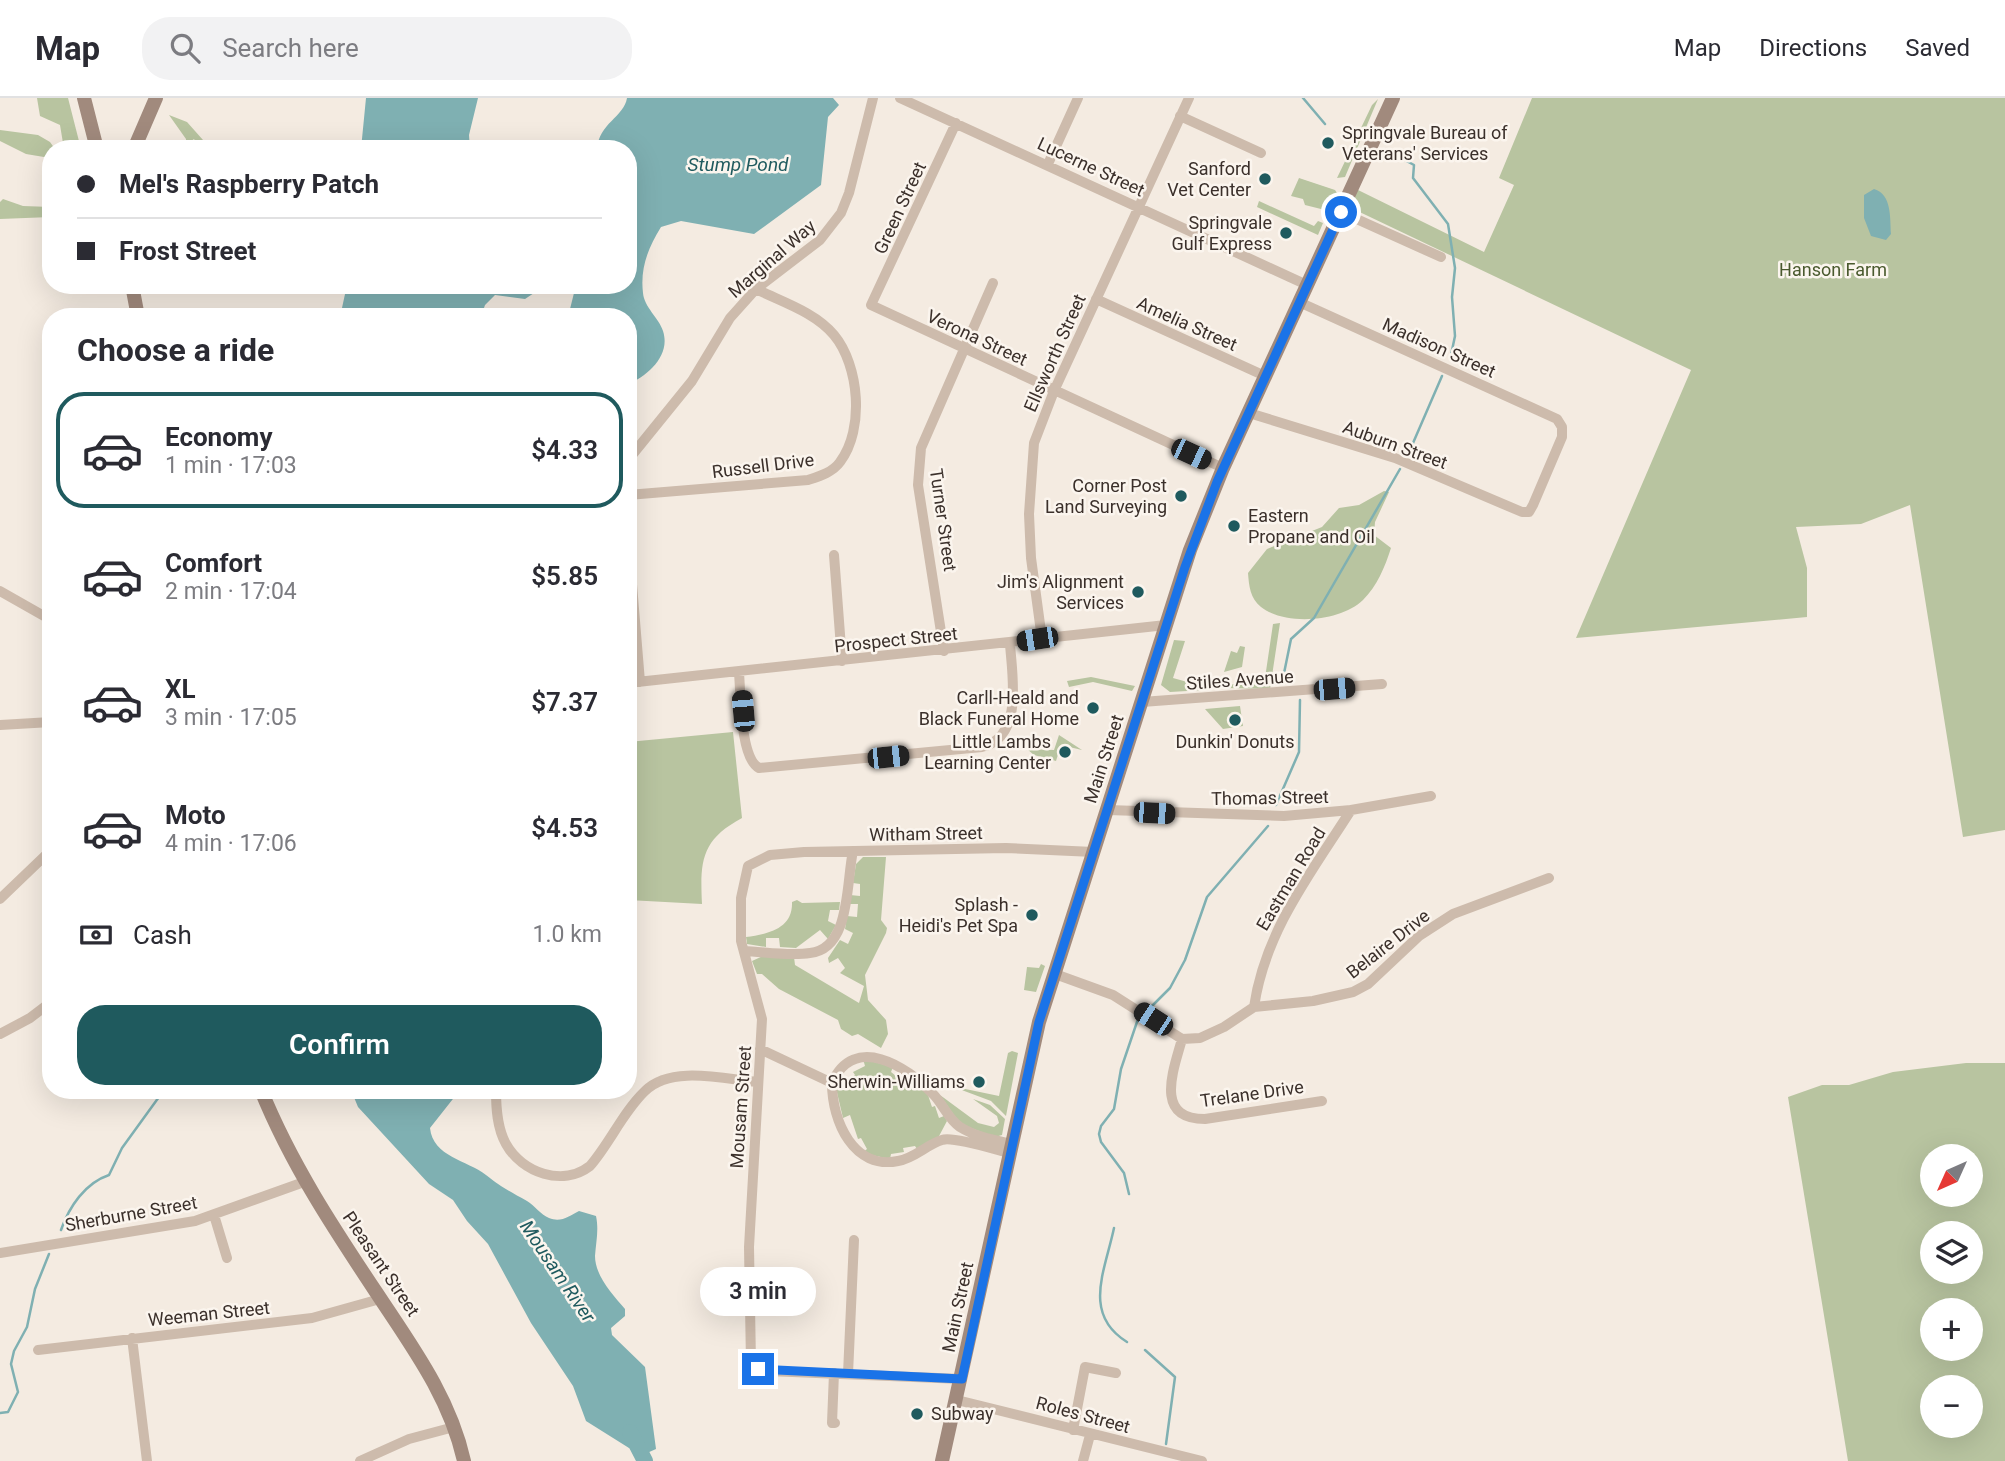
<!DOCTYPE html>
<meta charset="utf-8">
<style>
body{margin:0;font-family:Roboto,sans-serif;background:#f2f2f3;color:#2b2b33;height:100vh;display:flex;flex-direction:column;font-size:26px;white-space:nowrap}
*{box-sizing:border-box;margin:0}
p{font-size:23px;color:#7c7c81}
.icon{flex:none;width:38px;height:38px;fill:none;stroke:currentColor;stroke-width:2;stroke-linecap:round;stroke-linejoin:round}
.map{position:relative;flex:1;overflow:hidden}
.side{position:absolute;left:42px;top:210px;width:595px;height:791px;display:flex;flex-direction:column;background:#fff;border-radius:28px;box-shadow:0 7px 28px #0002}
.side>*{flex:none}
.top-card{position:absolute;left:42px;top:42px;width:595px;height:154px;border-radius:28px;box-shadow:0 7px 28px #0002;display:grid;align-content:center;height:154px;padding:0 35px;background:#fff}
.needle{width:46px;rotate:225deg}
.tools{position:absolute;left:1920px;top:1046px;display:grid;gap:14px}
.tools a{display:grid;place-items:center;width:63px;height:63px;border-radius:50%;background:#fff;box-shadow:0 7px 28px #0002;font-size:35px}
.end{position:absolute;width:32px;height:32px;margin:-16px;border:9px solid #1a73e8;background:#fff;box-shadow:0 0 0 4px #fff}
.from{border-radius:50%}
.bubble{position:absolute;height:49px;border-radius:24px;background:#fff;box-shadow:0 7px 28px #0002;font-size:23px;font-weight:600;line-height:49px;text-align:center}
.car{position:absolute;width:21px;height:42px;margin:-21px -10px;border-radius:9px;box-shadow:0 0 5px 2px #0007;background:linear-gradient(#222 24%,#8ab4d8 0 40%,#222 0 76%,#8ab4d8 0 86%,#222 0)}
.top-card b{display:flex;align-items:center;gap:24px;height:66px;font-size:26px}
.top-card b+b{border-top:2px solid #e1e1e2}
.top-card i{width:18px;height:18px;background:#2b2b33}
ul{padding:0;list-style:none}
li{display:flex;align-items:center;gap:21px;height:116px;margin:0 14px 10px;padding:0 21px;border:4px solid transparent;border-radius:28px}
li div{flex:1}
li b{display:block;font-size:26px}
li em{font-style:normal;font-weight:600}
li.active{border-color:#1f5a5e}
li>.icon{width:63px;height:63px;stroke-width:1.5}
h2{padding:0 35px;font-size:32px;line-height:84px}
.pay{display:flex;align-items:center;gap:18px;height:77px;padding:0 35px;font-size:26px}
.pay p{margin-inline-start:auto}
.primary-button{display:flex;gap:14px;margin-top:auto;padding:14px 35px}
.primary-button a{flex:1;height:80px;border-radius:28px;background:#1f5a5e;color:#fff;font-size:28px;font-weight:600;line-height:80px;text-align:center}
header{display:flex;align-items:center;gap:42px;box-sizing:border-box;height:98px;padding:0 35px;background:#fff;border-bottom:2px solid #e1e1e2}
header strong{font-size:33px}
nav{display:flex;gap:38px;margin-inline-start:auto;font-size:24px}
.search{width:490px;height:63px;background:#f2f2f3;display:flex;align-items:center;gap:18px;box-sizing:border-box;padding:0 24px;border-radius:28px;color:#7c7c81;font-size:26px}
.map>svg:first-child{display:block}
</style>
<header>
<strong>Map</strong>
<div class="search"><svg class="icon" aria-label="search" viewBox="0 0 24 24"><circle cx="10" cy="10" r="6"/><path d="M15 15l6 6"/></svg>Search here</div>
<nav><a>Map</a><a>Directions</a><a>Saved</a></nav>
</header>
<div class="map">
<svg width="2005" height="1363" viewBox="0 0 2005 1363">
<rect width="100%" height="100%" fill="#f4ebe1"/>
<!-- green -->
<path fill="#b8c4a0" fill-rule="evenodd" d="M 37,0 L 68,0 L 81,51 L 64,51 L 60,27 L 40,18 Z
M 1532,0 L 2005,0 L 2005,732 L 1963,739 L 1910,407 L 1861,426 L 1796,429 L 1807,470 L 1807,519 L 1576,540 L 1691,272 L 1347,108 L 1356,91 L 1484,154 L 1514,87 L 1499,80 Z
M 1378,1 L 1345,79 L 1337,80 L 1372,7 Z
M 169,17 L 187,24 L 211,51 L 200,51 L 194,41 L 186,47 L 186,41 Z
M 0,32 L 38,37 L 50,44 L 55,51 L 51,51 L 51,66 L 50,60 L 26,56 L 0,43 Z
M 1299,80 L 1335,92 L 1337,95 L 1329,113 L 1305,107 L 1303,101 L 1291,98 Z
M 3,101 L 23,108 L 51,109 L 51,119 L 0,121 L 0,104 Z
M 1259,103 L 1314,128 L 1318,123 L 1323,125 L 1318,137 L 1257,109 Z
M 1384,393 L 1389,394 L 1375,424 L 1374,437 L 1391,450 C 1385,469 1377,488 1363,502 C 1340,524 1285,528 1261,509 C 1250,500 1249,488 1248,475 L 1267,451 L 1322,429 L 1339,410 L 1359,407 Z
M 1280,525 L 1270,591 L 1227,590 L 1229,587 L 1265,580 L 1273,526 Z
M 1174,542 L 1185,543 L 1173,580 L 1198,587 L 1204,580 L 1207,587 L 1204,592 L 1170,594 L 1161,587 Z
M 1240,548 L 1245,549 L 1242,569 L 1224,574 L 1231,553 L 1237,555 Z
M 1091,579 L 1135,588 L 1132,593 L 1093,584 L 1069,589 L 1067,583 Z
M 1240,608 L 1243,628 L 1223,631 L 1205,611 Z
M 733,634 L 742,720 C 701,742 700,763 702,806 L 628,802 L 628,644 Z
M 1059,637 L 1082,652 L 1061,647 L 1056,663 L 1034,657 L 1027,651 L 1054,652 Z
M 863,759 L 886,759 L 881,822 L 887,830 L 886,835 L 865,877 L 868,902 L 886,922 L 888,936 L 881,950 L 858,936 L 852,938 L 841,931 L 838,922 L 779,891 L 762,876 L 757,876 L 752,863 L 763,858 L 794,859 L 795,867 L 859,905 L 864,888 L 840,875 L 845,870 L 838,860 L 829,865 L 828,860 L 840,842 L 848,846 L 853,835 L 845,831 L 847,818 L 857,819 L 858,806 L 850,806 L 850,797 L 860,798 L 860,786 L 853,785 L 856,766 Z
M 797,802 L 802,805 L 840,804 L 839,812 L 830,812 L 828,823 L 836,827 L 828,841 L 820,832 L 796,850 L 780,849 L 779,840 L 766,840 L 766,849 L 747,846 L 746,839 C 768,836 793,831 792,804 Z
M 1041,866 L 1045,868 L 1036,894 L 1024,892 L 1027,869 L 1039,870 Z
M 1012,953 L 1018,955 L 1006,1018 L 991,1003 L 951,988 L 999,998 L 1008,955 Z
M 863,961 L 893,969 L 891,974 L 911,990 L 916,984 L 928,997 L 932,1009 L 935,1008 L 939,1020 L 944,1018 L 947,1023 L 938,1040 L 917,1051 L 915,1048 L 903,1050 L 904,1054 L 891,1056 L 890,1061 L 862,1055 L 867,1051 L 861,1040 L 858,1041 L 850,1017 L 843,1020 L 835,986 L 840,980 L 844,984 L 855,977 L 853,974 L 865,968 Z
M 1966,965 L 2005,965 L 2005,1363 L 1848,1363 L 1788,999 L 1822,987 L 1849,987 L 1893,974 ZM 1932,1059 L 1970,1059 L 1970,1097 L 1932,1097 ZM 1932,1136 L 1970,1136 L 1970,1174 L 1932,1174 ZM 1932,1213 L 1970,1213 L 1970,1251 L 1932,1251 ZM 1932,1290 L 1970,1290 L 1970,1328 L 1932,1328 Z
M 940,997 L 978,1025 L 994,1029 L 999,1025 L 997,1018 L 973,1001 L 990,1007 L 1005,1021 L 1002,1037 L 995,1039 L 960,1026 Z"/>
<!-- water -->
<path fill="#7fb0b2" d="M 366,0 L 478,0 L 469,37 L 470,51 L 361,51 Z
M 627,0 L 833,0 L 839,7 L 828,19 L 821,87 L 754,136 L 681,123 L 661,129 C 648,150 640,170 643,195 C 644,209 659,220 663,233 C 671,258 648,277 628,287 L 628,219 L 568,219 L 576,187 L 628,187 L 628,51 L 597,51 C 599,25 624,19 627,0 Z
M 1874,91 C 1892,96 1890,120 1891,136 L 1886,142 L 1871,138 L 1864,120 L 1864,97 Z
M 347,187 L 546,187 L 525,201 L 495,197 L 485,207 L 481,219 L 340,219 Z
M 351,992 L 460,992 L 430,1030 C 433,1059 467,1062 486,1077 C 501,1089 511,1094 527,1103 C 535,1108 541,1117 549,1120 C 561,1125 569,1118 579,1113 L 596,1118 C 599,1132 596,1144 595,1158 C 595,1178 613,1197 625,1211 L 625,1218 L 611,1230 L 612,1237 L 645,1269 L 656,1351 L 647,1355 L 629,1350 L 586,1323 L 573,1288 L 531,1225 L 488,1146 L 467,1123 L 453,1102 L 429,1086 L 358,1009 Z"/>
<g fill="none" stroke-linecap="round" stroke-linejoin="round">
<!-- stream -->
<path stroke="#7fb0b2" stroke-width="2.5" d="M 1303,0 L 1325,26
M 1386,52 L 1414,67 L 1413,80 L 1448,126 L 1455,170 L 1452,199 L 1455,238 L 1451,257
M 1410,352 L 1442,278
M 1282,585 L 1291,541 L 1314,520 L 1400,371
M 1276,707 L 1299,654 L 1300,602
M 1150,910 L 1170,890 L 1185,862 L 1207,799 L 1268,728
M 1129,1096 L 1124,1075 L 1101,1044 L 1099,1036 L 1101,1028 L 1114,1011 L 1121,971 L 1138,921
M 1114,1130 C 1105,1173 1082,1216 1127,1244
M 61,1132 C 69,1109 85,1085 109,1077 L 122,1050 L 164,992
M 1145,1252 L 1175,1279 L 1166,1346
M 0,1315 L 8,1314 L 18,1294 L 11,1266 L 14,1253 L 27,1229 L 35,1191 L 49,1156"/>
<!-- river -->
<path stroke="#7fb0b2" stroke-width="16" d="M 630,1334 L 645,1363"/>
<!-- street -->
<path stroke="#cdbbac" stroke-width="10" d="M 900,0 L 1307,187
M 1180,18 L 1261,55
M 956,25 L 871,207 L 1223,370
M 1048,66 L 1078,0
M 1341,114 L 1441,159
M 1096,201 L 1265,278
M 1249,315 L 1395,360 L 1522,414 L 1529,414 L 1533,407 L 1562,339 L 1562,329 L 1557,321 L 1299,204
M 628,362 L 692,283 L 730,220 L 756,191 L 820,142 L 841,115 L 849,95 L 873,0
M 628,397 L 808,382 C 820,378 833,374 840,364 C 865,331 859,267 834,237 C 815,214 782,204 756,191
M 628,438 L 640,584
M 834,457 L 842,563
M 0,493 L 51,522
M 1042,541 L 1031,460 L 1029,416 L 1034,345 L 1054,293 L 1189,0
M 944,553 L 918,387 L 921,350 L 993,185
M 739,575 C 741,597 740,660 759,670 L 982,649 C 1024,639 1012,577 1010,546
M 628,585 L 1166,527
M 1142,604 L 1382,586
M 0,627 L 51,624
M 1108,712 L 1284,718 L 1351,712 L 1431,698
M 0,801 L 51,752
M 744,853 C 766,854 789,858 810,855 C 851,851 846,784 853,753
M 1055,876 L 1113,897 L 1182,941 L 1200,940 L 1224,929 L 1254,909 L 1313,903 L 1353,894 L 1368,886 L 1419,838 L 1453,816 L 1549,780
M 1254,909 C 1265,833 1311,775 1351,712
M 0,936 L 30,920 L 51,904
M 1182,941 C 1174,971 1153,1021 1205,1021 L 1322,1003
M 760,951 L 832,985
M 496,992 C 496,1010 497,1030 506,1046 C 522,1075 563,1089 590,1068 C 610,1045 623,1014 645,993 C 671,967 724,981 756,984
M 1010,1055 C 997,1052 952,1038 942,1042 C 926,1047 915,1060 898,1063 C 854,1072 832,1024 832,985 C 854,935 907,968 933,996 C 943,1006 948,1021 960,1029 C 976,1039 994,1042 1012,1046
M 214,1117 L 227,1160
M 0,1155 L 195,1123 L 304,1084
M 132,1240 L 147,1363
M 38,1252 L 312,1220 L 380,1201
M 834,1275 L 832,1325 L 835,1325
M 848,1276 L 854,1142
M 962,1281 L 768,1273 L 758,1271 L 751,1265 L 749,1149 L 762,921 L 741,843 L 741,800 L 748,768 L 770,757 L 804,754 L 1006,750 L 1094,754
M 957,1302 L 1202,1363
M 1073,1332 L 1085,1269 L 1116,1275
M 360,1363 L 409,1341 L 454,1329
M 1083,1363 L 1090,1337"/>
<!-- secondary -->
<path stroke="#a18a7d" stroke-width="14" d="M 84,0 L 97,51
M 134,51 L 156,0
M 132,187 L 138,219
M 261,992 C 291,1066 334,1131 378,1197 C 413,1250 450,1300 464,1363
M 942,1363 L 1039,924 L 1190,452 L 1223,370 L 1393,0"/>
</g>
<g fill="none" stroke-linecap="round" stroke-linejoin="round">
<!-- route -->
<path stroke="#1a73e8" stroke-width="9" d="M 758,1271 L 962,1281 L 1039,924 L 1185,469 L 1217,384 L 1341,114"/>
</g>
<!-- markers -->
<g fill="#1f5a5e" stroke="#fbf5ee" stroke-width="2.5">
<circle cx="1328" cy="45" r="7"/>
<circle cx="1265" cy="81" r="7"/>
<circle cx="1286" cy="135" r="7"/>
<circle cx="1181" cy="398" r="7"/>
<circle cx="1234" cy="428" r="7"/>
<circle cx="1138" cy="494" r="7"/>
<circle cx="1093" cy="610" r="7"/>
<circle cx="1235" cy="622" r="7"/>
<circle cx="1065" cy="654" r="7"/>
<circle cx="1032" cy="817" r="7"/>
<circle cx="979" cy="984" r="7"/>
<circle cx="917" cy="1316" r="7"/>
</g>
<g text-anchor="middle" stroke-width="5" stroke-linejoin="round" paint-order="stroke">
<!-- poi labels -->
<g font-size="18" fill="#3b302b" stroke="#fbf5ee" text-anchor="end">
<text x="1342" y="41" text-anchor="start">Springvale Bureau of<tspan x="1342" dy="21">Veterans' Services</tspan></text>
<text x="1251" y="77">Sanford<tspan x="1251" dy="21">Vet Center</tspan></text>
<text x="1272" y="131">Springvale<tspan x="1272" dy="21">Gulf Express</tspan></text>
<text x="1167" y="394">Corner Post<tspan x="1167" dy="21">Land Surveying</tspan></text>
<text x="1248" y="424" text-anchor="start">Eastern<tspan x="1248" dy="21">Propane and Oil</tspan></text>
<text x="1124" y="490">Jim's Alignment<tspan x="1124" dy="21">Services</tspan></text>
<text x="1079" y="606">Carll-Heald and<tspan x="1079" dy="21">Black Funeral Home</tspan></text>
<text x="1051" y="650">Little Lambs<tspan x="1051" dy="21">Learning Center</tspan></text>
<text x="1235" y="650" text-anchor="middle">Dunkin' Donuts</text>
<text x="1018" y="813">Splash -<tspan x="1018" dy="21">Heidi's Pet Spa</tspan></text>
<text x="965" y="990">Sherwin-Williams</text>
<text x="931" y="1322" text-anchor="start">Subway</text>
</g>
<!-- street labels -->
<g font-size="18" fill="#3b302b" stroke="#fbf5ee">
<text transform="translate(1091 69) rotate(25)" y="6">Lucerne Street</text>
<text transform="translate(900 110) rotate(-65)" y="6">Green Street</text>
<text transform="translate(772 161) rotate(-41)" y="6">Marginal Way</text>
<text transform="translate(1187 226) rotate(24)" y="6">Amelia Street</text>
<text transform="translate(977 240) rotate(25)" y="6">Verona Street</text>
<text transform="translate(1439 250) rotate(24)" y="6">Madison Street</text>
<text transform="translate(1055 255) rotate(-66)" y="6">Ellsworth Street</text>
<text transform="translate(1395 347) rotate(20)" y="6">Auburn Street</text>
<text transform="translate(763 368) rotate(-7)" y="6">Russell Drive</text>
<text transform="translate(943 422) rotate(82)" y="6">Turner Street</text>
<text transform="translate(896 542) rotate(-6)" y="6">Prospect Street</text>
<text transform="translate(1240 582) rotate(-4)" y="6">Stiles Avenue</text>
<text transform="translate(1104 661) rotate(-72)" y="6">Main Street</text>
<text transform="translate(1270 700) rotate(-1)" y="6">Thomas Street</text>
<text transform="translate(926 736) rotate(-1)" y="6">Witham Street</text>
<text transform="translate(1291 781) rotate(-59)" y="6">Eastman Road</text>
<text transform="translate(1388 846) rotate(-38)" y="6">Belaire Drive</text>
<text transform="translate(1252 996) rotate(-8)" y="6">Trelane Drive</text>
<text transform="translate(741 1009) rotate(-86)" y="6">Mousam Street</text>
<text transform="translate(131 1116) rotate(-10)" y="6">Sherburne Street</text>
<text transform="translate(381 1166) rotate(56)" y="6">Pleasant Street</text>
<text transform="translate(958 1209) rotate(-78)" y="6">Main Street</text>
<text transform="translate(209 1216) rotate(-6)" y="6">Weeman Street</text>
<text transform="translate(1083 1317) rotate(15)" y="6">Roles Street</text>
</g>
<!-- park labels -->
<g font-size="18" fill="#4a5a2e" stroke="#fbf5ee">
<text x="1833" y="178">Hanson Farm</text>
</g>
<!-- water labels -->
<g font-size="19" font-style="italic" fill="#1f5a5e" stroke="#fbf5ee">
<text x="738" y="73">Stump Pond</text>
<text transform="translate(558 1173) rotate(56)" y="7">Mousam River</text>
</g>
</g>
</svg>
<div class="tools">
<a><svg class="needle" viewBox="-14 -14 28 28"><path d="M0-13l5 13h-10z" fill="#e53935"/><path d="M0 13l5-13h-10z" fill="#7c7c81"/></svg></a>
<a><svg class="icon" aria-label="layers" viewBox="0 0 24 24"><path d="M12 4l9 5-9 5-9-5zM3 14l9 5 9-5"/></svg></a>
<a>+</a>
<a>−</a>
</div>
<i class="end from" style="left:1341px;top:114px"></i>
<i class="end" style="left:758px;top:1271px"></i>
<div class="bubble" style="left:700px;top:1169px;width:116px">3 min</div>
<i class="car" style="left:1191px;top:356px;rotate:115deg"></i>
<i class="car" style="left:1037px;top:541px;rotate:261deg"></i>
<i class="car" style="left:1334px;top:591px;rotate:85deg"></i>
<i class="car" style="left:743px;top:613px;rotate:355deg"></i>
<i class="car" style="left:888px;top:659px;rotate:84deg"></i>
<i class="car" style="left:1154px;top:715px;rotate:93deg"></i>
<i class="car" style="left:1153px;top:921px;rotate:303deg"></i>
<div class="top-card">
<b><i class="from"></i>Mel's Raspberry Patch</b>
<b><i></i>Frost Street</b>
</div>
<section class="side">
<h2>Choose a ride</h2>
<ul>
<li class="active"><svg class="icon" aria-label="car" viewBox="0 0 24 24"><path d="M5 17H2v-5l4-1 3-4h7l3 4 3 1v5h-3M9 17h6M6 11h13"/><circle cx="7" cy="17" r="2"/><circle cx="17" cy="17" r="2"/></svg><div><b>Economy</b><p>1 min · 17:03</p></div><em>$4.33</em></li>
<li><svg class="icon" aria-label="car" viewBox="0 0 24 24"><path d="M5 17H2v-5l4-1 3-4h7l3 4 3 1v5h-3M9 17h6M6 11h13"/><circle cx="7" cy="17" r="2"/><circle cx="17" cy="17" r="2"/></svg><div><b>Comfort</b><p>2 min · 17:04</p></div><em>$5.85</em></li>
<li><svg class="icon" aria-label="car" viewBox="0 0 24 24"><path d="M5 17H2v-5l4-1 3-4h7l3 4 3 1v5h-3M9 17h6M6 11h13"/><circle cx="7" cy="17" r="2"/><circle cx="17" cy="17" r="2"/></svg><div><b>XL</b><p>3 min · 17:05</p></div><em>$7.37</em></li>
<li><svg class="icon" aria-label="car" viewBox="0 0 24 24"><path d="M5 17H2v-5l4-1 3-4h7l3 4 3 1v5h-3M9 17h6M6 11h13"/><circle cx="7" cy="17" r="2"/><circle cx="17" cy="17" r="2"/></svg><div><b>Moto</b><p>4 min · 17:06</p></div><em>$4.53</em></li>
</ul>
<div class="pay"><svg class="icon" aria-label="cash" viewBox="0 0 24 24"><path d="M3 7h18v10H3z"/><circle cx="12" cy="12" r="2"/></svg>Cash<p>1.0 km</p></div>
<div class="primary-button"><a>Confirm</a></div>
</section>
</div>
